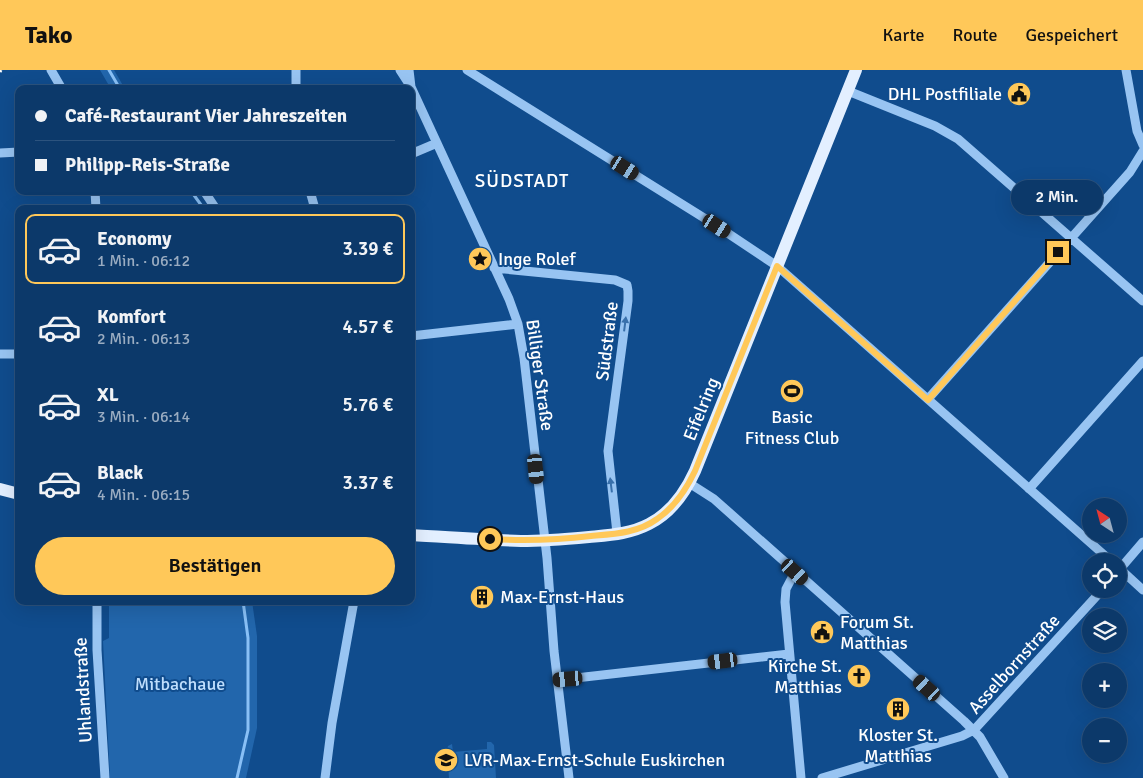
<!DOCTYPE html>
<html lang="de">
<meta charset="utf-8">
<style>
body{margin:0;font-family:Signika,sans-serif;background:#154070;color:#f1f3f6;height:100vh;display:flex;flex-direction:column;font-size:19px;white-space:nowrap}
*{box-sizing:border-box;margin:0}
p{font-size:16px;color:#9aacc1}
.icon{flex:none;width:28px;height:28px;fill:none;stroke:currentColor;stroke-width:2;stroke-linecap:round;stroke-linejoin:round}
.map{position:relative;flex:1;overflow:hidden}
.sheet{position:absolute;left:15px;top:135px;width:400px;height:400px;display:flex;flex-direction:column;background:#0c396a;border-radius:10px;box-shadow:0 5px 20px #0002,0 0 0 1px #2c537e}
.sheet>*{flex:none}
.top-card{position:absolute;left:15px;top:15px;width:400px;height:110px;border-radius:10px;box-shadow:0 5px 20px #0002,0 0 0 1px #2c537e;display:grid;align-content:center;height:110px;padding:0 20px;background:#0c396a}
.needle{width:32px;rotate:324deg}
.controls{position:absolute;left:1082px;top:428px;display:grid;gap:10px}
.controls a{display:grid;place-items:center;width:45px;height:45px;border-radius:50%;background:#0c396a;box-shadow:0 5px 20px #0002,0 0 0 1px #2c537e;font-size:25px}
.end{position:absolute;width:22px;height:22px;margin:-11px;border:6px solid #ffc859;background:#111;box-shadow:0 0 0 2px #111}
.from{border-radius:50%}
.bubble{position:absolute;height:35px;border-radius:18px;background:#0c396a;box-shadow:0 5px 20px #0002,0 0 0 1px #2c537e;font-size:16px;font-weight:600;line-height:35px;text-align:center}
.car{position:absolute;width:15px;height:30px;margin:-15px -8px;border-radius:6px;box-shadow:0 0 4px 1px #0007;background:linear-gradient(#222 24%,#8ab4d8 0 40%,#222 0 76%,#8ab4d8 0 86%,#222 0)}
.top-card b{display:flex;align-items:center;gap:18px;height:48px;font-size:19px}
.top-card b+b{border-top:1px solid #2c537e}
.top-card i{width:12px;height:12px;background:#f1f3f6}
ul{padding:9px 0 0;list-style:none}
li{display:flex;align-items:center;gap:15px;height:70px;margin:0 10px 8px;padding:0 10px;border:2px solid transparent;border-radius:10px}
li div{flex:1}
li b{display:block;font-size:19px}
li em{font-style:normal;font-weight:600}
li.current{border-color:#ffc859}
li>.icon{width:45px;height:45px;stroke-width:1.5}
.button{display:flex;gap:10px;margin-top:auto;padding:10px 20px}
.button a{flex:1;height:58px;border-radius:30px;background:#ffc859;color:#111;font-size:20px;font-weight:600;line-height:58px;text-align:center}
header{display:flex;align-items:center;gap:30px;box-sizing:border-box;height:70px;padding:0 25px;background:#ffc859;color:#111}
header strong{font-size:24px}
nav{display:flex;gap:28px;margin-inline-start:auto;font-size:18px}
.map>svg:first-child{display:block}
</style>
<header>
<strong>Tako</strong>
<nav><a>Karte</a><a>Route</a><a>Gespeichert</a></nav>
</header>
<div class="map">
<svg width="1143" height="708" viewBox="0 0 1143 708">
<rect width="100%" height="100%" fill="#104c8d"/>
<!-- green -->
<path fill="#2266ac" d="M 100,0 L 114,0 L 125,19 L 111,19 Z
M 109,531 L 252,531 L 257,566 L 257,658 L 246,708 L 110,708 L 103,571 L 109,568 Z
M 487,672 L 491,672 L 494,675 L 496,708 L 449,708 L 447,680 L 448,676 L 452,674 L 453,682 L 487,679 Z"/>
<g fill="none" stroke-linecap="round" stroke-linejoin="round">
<!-- stream -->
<path stroke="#89c0f6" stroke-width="3" d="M 109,0 L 120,19
M 191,121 L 204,139
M 237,708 L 248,660 L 248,568 L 243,531"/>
<!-- minor -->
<path stroke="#98c4f2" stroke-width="9" d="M 51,0 L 62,19
M 400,0 L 411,17 L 509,229 L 518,254 L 524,288 L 547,488 L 554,581 L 569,708
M 409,0 L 411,17
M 467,0 L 717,156 L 777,196 L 1111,491
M 1126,0 L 1137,61 L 1143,75
M 296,19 L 296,0
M 848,21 L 935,56 L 958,69 L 1143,231
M 0,83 L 19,82
M 411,84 L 437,73
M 95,121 L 96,139
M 204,121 L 216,139
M 310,121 L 315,139
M 494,198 L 615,210 L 627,215 L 628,221 L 628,231 L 608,381 L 617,463
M 411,266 L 518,254
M 0,284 L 19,284
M 928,329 L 1130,102 L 1143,81
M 689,413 L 714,429 L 964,651 L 980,667 L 1004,708
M 1029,419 L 1143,291
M 1119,498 L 1143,520
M 1119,500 L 1143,472
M 795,502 L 786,519 L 785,532 L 801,708
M 97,531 L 97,580 L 105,708
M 558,610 L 789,584
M 325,708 L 332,653 L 354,531
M 822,708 L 962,666 L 974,660 L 1103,519"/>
<!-- major -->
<path stroke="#e3efff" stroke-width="12" d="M 0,419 L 19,424
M 411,465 C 448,467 485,470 521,471 C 544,471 567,469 589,467 C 610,465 630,464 649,454 C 671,443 685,423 695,401 L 856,0"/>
<!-- rail -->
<path stroke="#fff" stroke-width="3" stroke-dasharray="9 4" stroke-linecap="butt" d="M 0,2 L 1,0"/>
</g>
<!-- one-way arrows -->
<defs><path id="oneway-solid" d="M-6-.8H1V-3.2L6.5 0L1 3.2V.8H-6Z" transform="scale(1.25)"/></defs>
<g fill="#3970ab">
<use href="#oneway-solid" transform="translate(625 254) rotate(-83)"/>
<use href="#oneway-solid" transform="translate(611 415) rotate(-97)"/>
</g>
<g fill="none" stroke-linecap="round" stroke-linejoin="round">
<!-- route -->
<path stroke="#ffc859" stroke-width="6" d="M 490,469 C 524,471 557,470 591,466 C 614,464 638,463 657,449 C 675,437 686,420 695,401 L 777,196 L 928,330 L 1058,182"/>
</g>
<!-- icons -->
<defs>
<g id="civic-disc" transform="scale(1.25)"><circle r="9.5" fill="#ffc859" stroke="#104c8d"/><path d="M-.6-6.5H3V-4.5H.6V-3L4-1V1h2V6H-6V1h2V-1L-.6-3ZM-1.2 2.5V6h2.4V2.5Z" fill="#111"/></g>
<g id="sight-disc" transform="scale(1.25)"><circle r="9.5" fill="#ffc859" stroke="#104c8d"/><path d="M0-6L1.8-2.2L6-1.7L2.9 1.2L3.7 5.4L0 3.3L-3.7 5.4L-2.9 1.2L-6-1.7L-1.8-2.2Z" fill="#111"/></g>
<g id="stadium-disc" transform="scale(1.25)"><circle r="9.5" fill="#ffc859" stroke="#104c8d"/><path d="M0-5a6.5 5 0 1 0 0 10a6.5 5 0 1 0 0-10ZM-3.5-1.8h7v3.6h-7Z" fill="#111"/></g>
<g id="building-disc" transform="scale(1.25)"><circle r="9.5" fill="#ffc859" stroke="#104c8d"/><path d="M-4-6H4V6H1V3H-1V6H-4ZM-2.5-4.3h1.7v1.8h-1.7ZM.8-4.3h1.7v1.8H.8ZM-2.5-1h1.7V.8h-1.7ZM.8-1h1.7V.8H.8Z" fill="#111"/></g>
<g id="church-disc" transform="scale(1.25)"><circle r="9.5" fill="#ffc859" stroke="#104c8d"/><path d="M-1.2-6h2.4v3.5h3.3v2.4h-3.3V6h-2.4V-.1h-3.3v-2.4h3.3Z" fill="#111"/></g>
<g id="school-disc" transform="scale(1.25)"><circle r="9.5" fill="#ffc859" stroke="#104c8d"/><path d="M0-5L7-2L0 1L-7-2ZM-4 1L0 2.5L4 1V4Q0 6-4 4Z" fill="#111"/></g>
</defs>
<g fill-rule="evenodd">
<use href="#civic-disc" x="1019" y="24"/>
<use href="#sight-disc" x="480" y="189"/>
<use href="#stadium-disc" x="792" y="321"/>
<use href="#building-disc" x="482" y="527"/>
<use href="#civic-disc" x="822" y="562"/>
<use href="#church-disc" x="859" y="606"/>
<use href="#building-disc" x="898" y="639"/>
<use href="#school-disc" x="446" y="690"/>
</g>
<g text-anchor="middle" stroke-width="4" stroke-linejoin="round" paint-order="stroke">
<!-- poi labels -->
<g font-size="18" fill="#fff" stroke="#104c8d" text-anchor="start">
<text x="1002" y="30" text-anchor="end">DHL Postfiliale</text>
<text x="498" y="195">Inge Rolef</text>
<text x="792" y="353" text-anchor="middle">Basic<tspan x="792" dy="21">Fitness Club</tspan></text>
<text x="500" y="533">Max-Ernst-Haus</text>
<text x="840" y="558">Forum St.<tspan x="840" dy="21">Matthias</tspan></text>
<text x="842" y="602" text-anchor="end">Kirche St.<tspan x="842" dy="21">Matthias</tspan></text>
<text x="898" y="671" text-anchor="middle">Kloster St.<tspan x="898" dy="21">Matthias</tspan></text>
<text x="464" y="696">LVR-Max-Ernst-Schule Euskirchen</text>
</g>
<!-- street labels -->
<g font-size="18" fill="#fff" stroke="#104c8d">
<text transform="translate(607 271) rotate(-83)" y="6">Südstraße</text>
<text transform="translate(540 305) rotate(82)" y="6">Billiger Straße</text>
<text transform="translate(701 339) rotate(-68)" y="6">Eifelring</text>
<text transform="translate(1014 594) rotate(-48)" y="6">Asselbornstraße</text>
<text transform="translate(83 620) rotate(-93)" y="6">Uhlandstraße</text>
</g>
<!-- park labels -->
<g font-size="18" fill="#bfdefd" stroke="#104c8d">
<text x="180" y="620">Mitbachaue</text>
</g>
<!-- neighbourhood labels -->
<g font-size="19" letter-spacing="1" fill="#fff" stroke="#104c8d">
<text x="522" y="117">SÜDSTADT</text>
</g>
</g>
</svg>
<div class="controls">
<a><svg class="needle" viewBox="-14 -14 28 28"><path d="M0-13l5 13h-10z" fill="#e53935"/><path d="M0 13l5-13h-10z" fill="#9aacc1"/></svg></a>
<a><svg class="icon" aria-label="locate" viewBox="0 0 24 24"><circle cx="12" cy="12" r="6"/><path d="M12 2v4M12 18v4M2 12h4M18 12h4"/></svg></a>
<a><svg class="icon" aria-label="layers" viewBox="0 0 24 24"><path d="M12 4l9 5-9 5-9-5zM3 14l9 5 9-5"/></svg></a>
<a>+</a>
<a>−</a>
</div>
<i class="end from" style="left:490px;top:469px"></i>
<i class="end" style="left:1058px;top:182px"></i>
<div class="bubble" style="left:1011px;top:110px;width:92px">2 Min.</div>
<i class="car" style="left:625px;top:98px;rotate:122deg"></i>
<i class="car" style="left:717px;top:156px;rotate:123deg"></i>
<i class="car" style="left:536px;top:399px;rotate:174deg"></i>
<i class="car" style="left:795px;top:502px;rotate:132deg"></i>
<i class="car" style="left:723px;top:591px;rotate:263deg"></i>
<i class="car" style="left:568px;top:609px;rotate:265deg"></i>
<i class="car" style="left:927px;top:618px;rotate:312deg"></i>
<div class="top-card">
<b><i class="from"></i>Café-Restaurant Vier Jahreszeiten</b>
<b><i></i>Philipp-Reis-Straße</b>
</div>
<section class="sheet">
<ul>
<li class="current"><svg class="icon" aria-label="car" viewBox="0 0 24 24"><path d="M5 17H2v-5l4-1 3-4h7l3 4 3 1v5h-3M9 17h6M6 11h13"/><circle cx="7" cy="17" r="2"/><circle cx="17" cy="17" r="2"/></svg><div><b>Economy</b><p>1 Min. · 06:12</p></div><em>3.39 €</em></li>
<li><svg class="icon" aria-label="car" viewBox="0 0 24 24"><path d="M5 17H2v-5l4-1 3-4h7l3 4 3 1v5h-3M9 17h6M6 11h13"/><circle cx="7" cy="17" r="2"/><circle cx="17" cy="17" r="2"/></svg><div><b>Komfort</b><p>2 Min. · 06:13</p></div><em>4.57 €</em></li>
<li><svg class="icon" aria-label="car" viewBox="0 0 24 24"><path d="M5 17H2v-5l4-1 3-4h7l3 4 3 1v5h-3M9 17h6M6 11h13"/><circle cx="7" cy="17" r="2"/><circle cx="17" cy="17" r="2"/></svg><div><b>XL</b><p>3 Min. · 06:14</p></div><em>5.76 €</em></li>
<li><svg class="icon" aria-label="car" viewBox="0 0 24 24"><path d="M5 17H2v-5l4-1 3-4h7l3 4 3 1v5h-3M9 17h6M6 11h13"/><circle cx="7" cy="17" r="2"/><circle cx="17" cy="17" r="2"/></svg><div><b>Black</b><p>4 Min. · 06:15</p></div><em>3.37 €</em></li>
</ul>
<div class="button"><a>Bestätigen</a></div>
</section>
</div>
